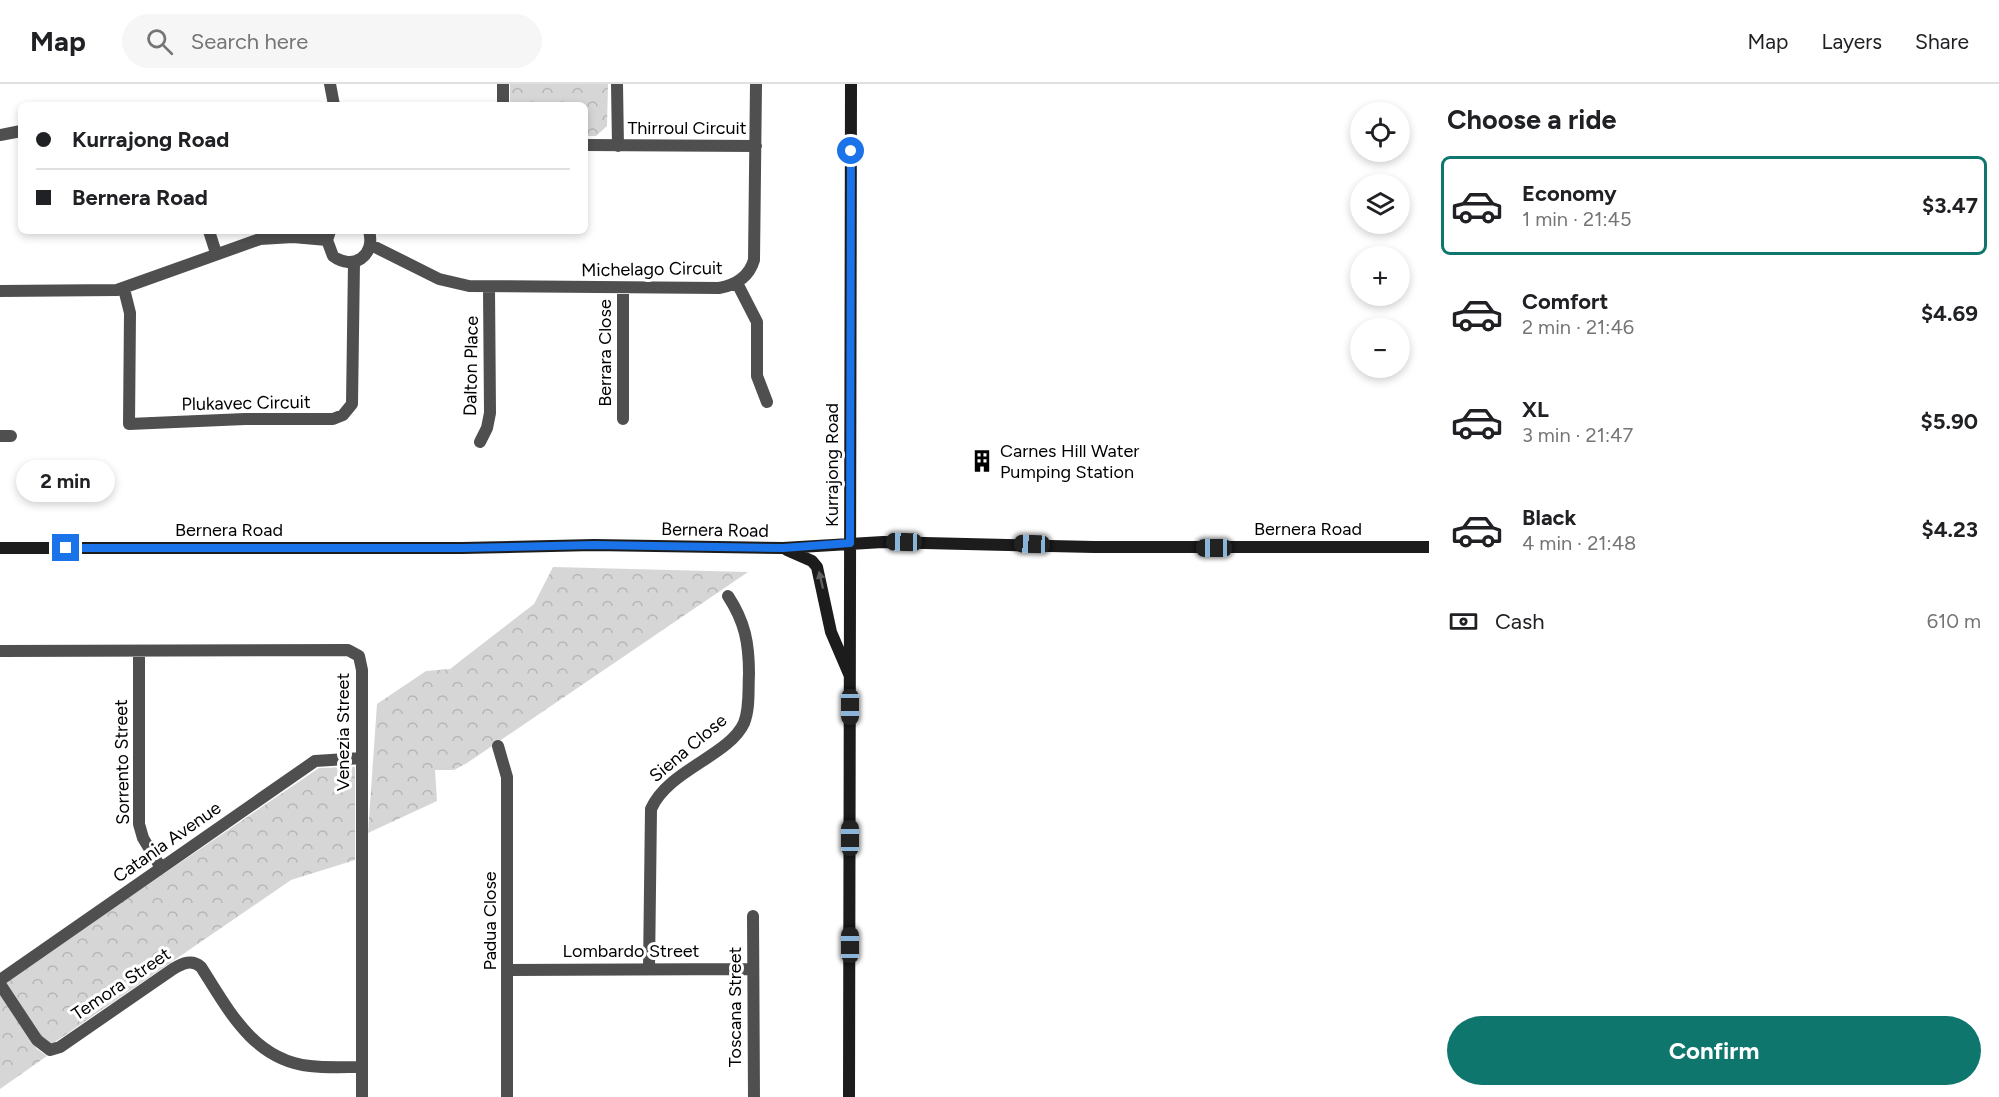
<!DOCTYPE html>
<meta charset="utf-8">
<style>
body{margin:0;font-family:Figtree,sans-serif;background:#f6f6f6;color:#202124;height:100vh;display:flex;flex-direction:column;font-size:22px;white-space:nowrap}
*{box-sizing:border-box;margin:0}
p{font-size:20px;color:#757577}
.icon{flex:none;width:33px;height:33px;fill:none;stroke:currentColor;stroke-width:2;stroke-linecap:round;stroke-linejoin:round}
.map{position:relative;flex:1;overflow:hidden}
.details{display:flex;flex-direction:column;background:#fff;width:570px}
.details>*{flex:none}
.guide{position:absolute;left:18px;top:18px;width:570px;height:132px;border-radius:9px;box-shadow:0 3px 9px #0003;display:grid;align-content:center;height:132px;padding:0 18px;background:#fff}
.controls{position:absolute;left:1350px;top:18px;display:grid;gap:12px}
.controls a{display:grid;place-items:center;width:60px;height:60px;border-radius:50%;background:#fff;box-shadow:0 3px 9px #0003;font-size:30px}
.end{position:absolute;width:27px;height:27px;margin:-14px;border:8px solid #1a73e8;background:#fff;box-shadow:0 0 0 3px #fff}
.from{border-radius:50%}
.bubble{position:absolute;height:42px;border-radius:21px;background:#fff;box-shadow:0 3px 9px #0003;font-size:20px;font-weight:700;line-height:42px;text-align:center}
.car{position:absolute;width:18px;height:36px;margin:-18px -9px;border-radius:8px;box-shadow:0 0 4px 2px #0007;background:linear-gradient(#222 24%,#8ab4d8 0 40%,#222 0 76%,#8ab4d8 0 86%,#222 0)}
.guide b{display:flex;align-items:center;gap:21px;height:57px;font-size:22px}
.guide b+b{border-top:2px solid #e0e0e0}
.guide i{width:15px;height:15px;background:#202124}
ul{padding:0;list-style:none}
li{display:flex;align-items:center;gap:18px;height:99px;margin:0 12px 9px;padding:0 6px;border:3px solid transparent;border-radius:9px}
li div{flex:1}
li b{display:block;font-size:22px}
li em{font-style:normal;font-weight:700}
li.on{border-color:#0f766e}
li>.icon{width:54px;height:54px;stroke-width:1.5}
h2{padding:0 18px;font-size:27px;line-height:72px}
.pay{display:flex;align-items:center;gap:15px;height:66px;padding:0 18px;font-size:22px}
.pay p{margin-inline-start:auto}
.primary-button{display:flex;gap:12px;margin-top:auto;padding:12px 18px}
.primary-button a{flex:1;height:69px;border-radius:36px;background:#0f766e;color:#fff;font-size:24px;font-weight:700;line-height:69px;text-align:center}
header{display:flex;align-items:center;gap:36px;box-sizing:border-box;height:84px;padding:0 30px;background:#fff;border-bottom:2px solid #e0e0e0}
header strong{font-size:28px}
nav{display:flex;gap:33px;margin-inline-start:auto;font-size:21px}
.search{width:420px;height:54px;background:#f6f6f6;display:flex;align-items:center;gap:15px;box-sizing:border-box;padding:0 21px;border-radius:33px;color:#757577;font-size:22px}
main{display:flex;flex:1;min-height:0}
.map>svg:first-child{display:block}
</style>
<header>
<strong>Map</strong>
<div class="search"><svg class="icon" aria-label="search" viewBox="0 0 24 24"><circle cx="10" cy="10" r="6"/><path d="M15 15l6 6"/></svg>Search here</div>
<nav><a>Map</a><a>Layers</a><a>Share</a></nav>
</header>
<main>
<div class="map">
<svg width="1429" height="1013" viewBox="0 0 1429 1013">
<defs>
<pattern id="forest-crowns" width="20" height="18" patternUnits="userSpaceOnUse" patternTransform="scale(1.5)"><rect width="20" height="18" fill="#d6d6d6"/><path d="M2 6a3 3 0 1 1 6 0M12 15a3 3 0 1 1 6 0" fill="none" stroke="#b6b6b6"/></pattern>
</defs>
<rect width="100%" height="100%" fill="#fff"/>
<!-- forest -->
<path fill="url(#forest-crowns)" d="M 510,0 L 608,0 L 607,42 L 596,52 L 585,52 L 585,21 L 510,21 Z
M 553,483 L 748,488 L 467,679 L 454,686 L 435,686 L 437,717 L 368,749 L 377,620 L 426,587 L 450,585 L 534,520 Z
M 355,683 L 355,776 L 291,796 L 52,960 L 41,954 L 5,898 L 319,684 Z
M 0,910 L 37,965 L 47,972 L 0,1005 Z"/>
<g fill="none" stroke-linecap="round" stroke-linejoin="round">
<!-- street -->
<path stroke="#4f4f4f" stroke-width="12" d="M 330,0 L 334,21
M 503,0 L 503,21
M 617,0 L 618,62
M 0,51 L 21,47
M 585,61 L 756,62
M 209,147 L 216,169
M 330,147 L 327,156 L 333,172 C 353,187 376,172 369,147
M 371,161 L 439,195 L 469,202 L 719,204 C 736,201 749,193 754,176 L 756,0
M 737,199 L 757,238 L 757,292 L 767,318
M 124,205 L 130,229 L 129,340 L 245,335 L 333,335 L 343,331 L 352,320 L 354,178
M 0,207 L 117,206 L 260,155 L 293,153 L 327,156
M 623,335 L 623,204
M 0,352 L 11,352
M 480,358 L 487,344 L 490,329 L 489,204
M 0,567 L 348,566 L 359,572 L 362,586 L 362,1013
M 139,567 L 139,740 L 143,754 L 161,784
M 498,662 L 507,693 L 507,1013
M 753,832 L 754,1013
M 649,885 L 651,725 C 668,686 729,672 744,639 C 750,624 748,606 749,590 C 749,559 745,538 728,512
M 508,886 L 753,885
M 0,896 L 315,677 L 362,674
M 0,900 L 37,956 L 50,966 L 60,963 L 173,885 C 183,879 192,875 201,883 C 228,925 253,976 310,982 C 327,984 344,983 361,983"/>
<!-- secondary -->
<path stroke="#1c1c1c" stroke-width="12" d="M 0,464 L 462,464 L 594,461 L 783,464 L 883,458 L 1094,463 L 1429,463
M 787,466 L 812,477 L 817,483 L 831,548 L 849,590
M 849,1013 L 851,0"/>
</g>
<!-- one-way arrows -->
<defs><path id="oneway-solid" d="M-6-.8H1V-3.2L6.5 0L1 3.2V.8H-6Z" transform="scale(1.5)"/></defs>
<use fill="#606060" href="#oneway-solid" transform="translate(821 496) rotate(-103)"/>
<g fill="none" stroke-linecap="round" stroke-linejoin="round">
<!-- route -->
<path stroke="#1a73e8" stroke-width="8" d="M 66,464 L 462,464 L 594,461 L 783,464 L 850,459 L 851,67"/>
</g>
<!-- icons -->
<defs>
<g id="building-bare" transform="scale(1.8)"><path d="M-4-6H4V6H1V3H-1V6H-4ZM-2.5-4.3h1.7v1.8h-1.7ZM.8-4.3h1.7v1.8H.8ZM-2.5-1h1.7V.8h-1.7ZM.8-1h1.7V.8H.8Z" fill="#000" stroke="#fff" stroke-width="2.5" paint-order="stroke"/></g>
</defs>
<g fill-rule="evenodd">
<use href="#building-bare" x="982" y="377"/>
</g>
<g text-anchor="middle" stroke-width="6" stroke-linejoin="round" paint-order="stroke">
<!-- street labels -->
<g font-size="18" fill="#000" stroke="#fff">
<text x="687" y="50">Thirroul Circuit</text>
<text transform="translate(652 185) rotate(-1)" y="6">Michelago Circuit</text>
<text transform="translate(605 269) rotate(-90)" y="6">Berrara Close</text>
<text transform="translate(471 282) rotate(-89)" y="6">Dalton Place</text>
<text transform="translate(246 319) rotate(-1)" y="6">Plukavec Circuit</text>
<text transform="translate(832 381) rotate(-90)" y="6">Kurrajong Road</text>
<text x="1308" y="451">Bernera Road</text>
<text x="229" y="452">Bernera Road</text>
<text transform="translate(715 446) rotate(1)" y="6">Bernera Road</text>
<text transform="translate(343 648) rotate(-90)" y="6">Venezia Street</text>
<text transform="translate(688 664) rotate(-40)" y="6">Siena Close</text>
<text transform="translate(122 678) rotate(-91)" y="6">Sorrento Street</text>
<text transform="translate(167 758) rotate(-35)" y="6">Catania Avenue</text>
<text transform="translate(490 837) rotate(-90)" y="6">Padua Close</text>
<text x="631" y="873">Lombardo Street</text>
<text transform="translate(121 900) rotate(-34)" y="6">Temora Street</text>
<text transform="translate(735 923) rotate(-90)" y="6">Toscana Street</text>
</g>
<!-- poi labels -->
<g font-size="18" fill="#000" stroke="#fff" text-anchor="start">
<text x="1000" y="373">Carnes Hill Water<tspan x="1000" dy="21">Pumping Station</tspan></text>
</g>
</g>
</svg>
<div class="controls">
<a><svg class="icon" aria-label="locate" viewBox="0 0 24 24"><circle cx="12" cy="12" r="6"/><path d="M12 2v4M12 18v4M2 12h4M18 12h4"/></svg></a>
<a><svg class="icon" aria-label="layers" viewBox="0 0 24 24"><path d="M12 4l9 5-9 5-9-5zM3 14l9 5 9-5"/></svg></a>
<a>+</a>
<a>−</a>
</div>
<i class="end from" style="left:851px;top:67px"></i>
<i class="end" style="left:66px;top:464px"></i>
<div class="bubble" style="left:16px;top:376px;width:99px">2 min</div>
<i class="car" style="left:904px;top:458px;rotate:271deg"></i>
<i class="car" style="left:1032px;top:460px;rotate:272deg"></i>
<i class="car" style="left:1214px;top:464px;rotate:270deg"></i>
<i class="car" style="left:850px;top:623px;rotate:180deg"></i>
<i class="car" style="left:850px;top:754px;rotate:0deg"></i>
<i class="car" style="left:850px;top:861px;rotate:0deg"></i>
<div class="guide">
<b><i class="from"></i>Kurrajong Road</b>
<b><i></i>Bernera Road</b>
</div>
</div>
<section class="details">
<h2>Choose a ride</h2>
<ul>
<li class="on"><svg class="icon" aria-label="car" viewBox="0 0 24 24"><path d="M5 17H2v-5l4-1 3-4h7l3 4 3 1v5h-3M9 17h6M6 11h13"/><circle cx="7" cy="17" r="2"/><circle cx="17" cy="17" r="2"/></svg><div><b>Economy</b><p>1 min · 21:45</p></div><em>$3.47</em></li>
<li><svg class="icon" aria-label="car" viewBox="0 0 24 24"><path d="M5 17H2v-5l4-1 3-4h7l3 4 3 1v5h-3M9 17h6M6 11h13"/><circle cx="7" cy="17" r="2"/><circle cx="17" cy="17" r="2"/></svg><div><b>Comfort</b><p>2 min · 21:46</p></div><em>$4.69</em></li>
<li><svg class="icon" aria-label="car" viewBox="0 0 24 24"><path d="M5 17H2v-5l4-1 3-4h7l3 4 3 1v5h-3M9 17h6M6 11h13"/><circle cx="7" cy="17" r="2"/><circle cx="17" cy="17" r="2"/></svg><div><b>XL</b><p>3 min · 21:47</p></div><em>$5.90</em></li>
<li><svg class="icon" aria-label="car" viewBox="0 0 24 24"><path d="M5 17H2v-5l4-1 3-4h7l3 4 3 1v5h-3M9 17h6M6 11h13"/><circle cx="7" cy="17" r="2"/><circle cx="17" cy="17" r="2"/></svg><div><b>Black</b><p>4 min · 21:48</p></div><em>$4.23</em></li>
</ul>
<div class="pay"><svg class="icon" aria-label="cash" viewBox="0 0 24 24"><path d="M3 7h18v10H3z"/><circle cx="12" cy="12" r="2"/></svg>Cash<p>610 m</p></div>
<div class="primary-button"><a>Confirm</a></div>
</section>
</main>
